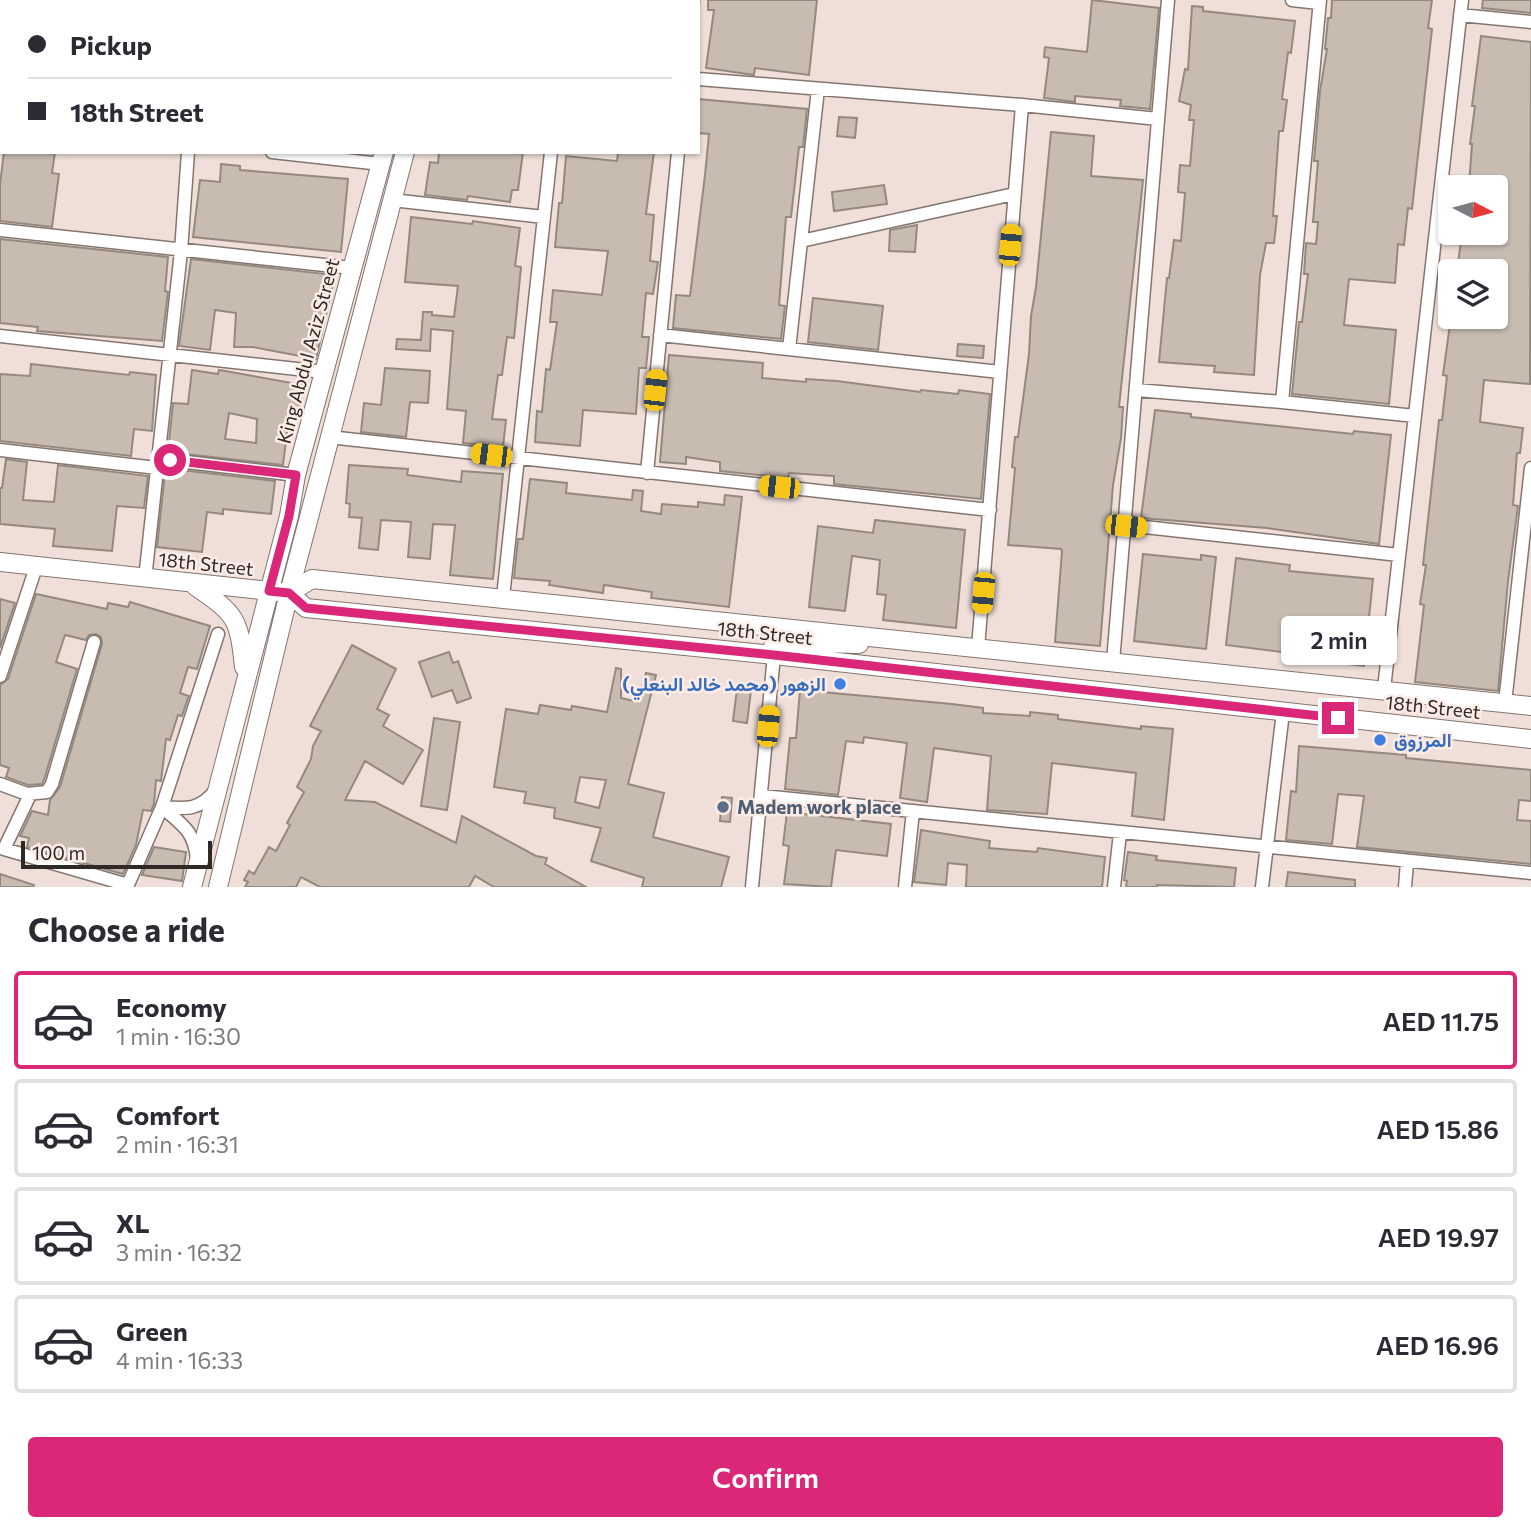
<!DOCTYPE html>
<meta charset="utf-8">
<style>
body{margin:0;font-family:Commissioner,Vazirmatn,sans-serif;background:#f2f2f3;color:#2b2b33;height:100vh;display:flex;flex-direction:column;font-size:26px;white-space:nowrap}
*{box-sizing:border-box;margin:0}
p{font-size:23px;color:#7c7c81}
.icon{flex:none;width:38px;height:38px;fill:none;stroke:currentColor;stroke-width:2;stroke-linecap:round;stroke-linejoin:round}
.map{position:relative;height:887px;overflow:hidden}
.details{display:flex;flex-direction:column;background:#fff;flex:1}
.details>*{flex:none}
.banner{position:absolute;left:0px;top:0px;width:700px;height:154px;box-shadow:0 2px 5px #0004;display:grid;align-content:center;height:154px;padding:0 28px;background:#fff}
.needle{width:46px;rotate:96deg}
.fabs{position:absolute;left:1438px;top:175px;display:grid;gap:14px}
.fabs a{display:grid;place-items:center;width:70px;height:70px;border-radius:7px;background:#fff;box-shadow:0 2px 5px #0004;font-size:35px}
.scale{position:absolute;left:21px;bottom:18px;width:191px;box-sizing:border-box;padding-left:7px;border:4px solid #2f2926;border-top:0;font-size:19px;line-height:24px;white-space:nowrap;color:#2f2926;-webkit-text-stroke:5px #fcece5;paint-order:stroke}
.end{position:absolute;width:32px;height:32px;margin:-16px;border:9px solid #db2777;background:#fff;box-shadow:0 0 0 4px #fff}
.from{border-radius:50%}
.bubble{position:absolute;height:49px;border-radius:7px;background:#fff;box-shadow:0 2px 5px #0004;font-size:23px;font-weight:600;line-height:49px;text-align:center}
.car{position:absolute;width:21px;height:42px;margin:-21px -10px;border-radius:9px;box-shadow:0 0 5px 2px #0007;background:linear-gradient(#f5c518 24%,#345 0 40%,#f5c518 0 76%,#345 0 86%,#f5c518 0)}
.banner b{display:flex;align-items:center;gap:24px;height:66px;font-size:26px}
.banner b+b{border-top:2px solid #e1e1e2}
.banner i{width:18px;height:18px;background:#2b2b33}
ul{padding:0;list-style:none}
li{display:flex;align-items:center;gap:21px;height:98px;margin:0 14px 10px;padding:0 14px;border:4px solid #e1e1e2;border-radius:7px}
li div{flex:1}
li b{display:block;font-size:26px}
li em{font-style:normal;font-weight:600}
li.on{border-color:#db2777}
li>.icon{width:63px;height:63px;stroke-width:1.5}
h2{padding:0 28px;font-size:32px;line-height:84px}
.button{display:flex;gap:14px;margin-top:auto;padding:14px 28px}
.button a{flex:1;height:80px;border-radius:7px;background:#db2777;color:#fff;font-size:28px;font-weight:600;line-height:80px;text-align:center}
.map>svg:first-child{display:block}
</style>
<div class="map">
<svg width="1531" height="887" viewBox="0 0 1531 887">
<rect width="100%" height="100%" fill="#efdfd8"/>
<!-- building -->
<path fill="#c8bcb1" stroke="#95897f" stroke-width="2" fill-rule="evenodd" d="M 708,0 L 817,0 L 809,75 L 755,68 L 754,75 L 706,68 L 714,10 L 708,10 Z
M 1092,0 L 1159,8 L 1150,109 L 1120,106 L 1121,100 L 1075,96 L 1075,102 L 1044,98 L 1049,58 L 1044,57 L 1045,47 L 1087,52 Z
M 1332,0 L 1432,0 L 1428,28 L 1432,29 L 1412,209 L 1408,208 L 1404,245 L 1398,244 L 1395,283 L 1349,279 L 1344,325 L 1396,330 L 1389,404 L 1292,394 L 1299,322 L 1302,322 L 1308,274 L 1304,274 L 1306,243 L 1316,244 L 1318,222 L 1313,222 L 1318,161 L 1314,161 L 1320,91 L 1327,49 L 1325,49 L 1328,18 L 1331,18 Z
M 1483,0 L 1531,0 L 1531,13 L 1482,8 Z
M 1192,6 L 1203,7 L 1203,11 L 1295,21 L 1291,53 L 1288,52 L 1282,99 L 1287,100 L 1283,131 L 1279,131 L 1273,216 L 1277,216 L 1274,243 L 1266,243 L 1260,275 L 1254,375 L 1214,372 L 1215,366 L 1159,362 L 1167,278 L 1169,278 L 1174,240 L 1181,241 L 1185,193 L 1178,192 L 1180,165 L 1190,166 L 1194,120 L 1189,120 L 1191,105 L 1179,101 L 1185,69 L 1188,70 Z
M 1481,36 L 1531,42 L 1530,384 L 1484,380 L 1480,422 L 1523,428 L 1520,453 L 1517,453 L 1513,505 L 1518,506 L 1508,581 L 1498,691 L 1415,682 L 1424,605 L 1420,604 L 1426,565 L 1423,565 L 1439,420 L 1442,420 L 1447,376 L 1443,375 L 1451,317 L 1497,317 L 1498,309 L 1500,309 L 1503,271 L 1457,271 L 1462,233 L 1496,233 L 1496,187 L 1469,186 L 1472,144 L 1470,144 L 1475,106 L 1472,106 Z
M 698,99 L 807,109 L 803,147 L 799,147 L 791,217 L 786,217 L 779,305 L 785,306 L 781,339 L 673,328 L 676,295 L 690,296 L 705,175 L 709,134 L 698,133 Z
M 839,117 L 857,118 L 855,138 L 837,136 Z
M 1051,132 L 1094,136 L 1091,176 L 1143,180 L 1119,407 L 1123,407 L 1121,438 L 1113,485 L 1100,646 L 1055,642 L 1062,551 L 1061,549 L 1008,545 L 1015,468 L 1012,467 L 1015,437 L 1018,437 L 1029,354 L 1031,316 L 1036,287 Z
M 4,152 L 55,152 L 52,173 L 59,174 L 52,227 L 0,221 L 0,184 Z
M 439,152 L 523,152 L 518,190 L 512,190 L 510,202 L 468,196 L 467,200 L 425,195 L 430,162 L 438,163 Z
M 618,152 L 654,152 L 646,214 L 654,215 L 650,261 L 658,262 L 653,294 L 646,293 L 642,337 L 649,337 L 646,368 L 639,368 L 636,414 L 583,410 L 580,446 L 535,442 L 537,411 L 542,412 L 546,369 L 550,370 L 557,322 L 550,322 L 553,290 L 602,295 L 608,251 L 555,247 L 559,203 L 562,203 L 566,156 L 617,161 Z
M 221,164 L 240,166 L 240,170 L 348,179 L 341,252 L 193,237 L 200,180 L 220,182 Z
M 884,185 L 887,204 L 834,211 L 832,192 Z
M 411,217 L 472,224 L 473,221 L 520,228 L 515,266 L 521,267 L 514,338 L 507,337 L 502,375 L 498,375 L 492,419 L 506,420 L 503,447 L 463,443 L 466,411 L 447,409 L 453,331 L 431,329 L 430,351 L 396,349 L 397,339 L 421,340 L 423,312 L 432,312 L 432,315 L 454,317 L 458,286 L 405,282 Z
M 917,225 L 915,252 L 889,251 L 890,230 Z
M 0,239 L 168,257 L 165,291 L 168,292 L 162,341 L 37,331 L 38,327 L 0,323 Z
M 191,259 L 335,275 L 316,359 L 253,347 L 234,347 L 236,313 L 215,310 L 210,350 L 179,346 Z
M 813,298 L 883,306 L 878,350 L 808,342 Z
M 958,344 L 984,346 L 983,358 L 957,356 Z
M 669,355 L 763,363 L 762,378 L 806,382 L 806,379 L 837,381 L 920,392 L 921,390 L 958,394 L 959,390 L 990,394 L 981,499 L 834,484 L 834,476 L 789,473 L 788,478 L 720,471 L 720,462 L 686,457 L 686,464 L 660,462 Z
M 31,364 L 129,375 L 130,372 L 156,375 L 152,431 L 134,429 L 131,456 L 0,441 L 0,374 L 30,376 Z
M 385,368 L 430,371 L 428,403 L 410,402 L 406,437 L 361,432 L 364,403 L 381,405 Z
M 192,370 L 218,374 L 219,370 L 303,385 L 296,426 L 288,425 L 283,465 L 168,452 L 173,403 L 188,404 ZM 229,413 L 257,419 L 256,443 L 225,439 Z
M 1155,410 L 1191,414 L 1191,417 L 1353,434 L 1354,431 L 1391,435 L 1379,544 L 1267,528 L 1141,518 Z
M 6,459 L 27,462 L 23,500 L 54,502 L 58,465 L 148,476 L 144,508 L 117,506 L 112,551 L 53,546 L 55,529 L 0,524 L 0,488 L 2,488 Z
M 349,465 L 408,469 L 407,475 L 461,482 L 462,471 L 503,474 L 493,579 L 450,575 L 455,525 L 433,524 L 430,559 L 408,557 L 411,522 L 381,520 L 378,550 L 359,548 L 362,518 L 349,517 L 350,504 L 346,503 Z
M 172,469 L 275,481 L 271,514 L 223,509 L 223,514 L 207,512 L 202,552 L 157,547 L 165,473 Z
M 530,479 L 567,483 L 566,493 L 632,500 L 633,490 L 643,491 L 641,511 L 661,514 L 662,504 L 698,507 L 698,502 L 724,505 L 725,495 L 742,497 L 729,607 L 651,598 L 652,592 L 604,585 L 603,593 L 549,585 L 550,581 L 514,578 L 518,539 L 523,539 Z
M 875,520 L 965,530 L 956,628 L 883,620 L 886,595 L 877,594 L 880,560 L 852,556 L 845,611 L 809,607 L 818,526 L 873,533 Z
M 1143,554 L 1201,560 L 1201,555 L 1216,557 L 1206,649 L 1134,641 Z
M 1236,558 L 1290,565 L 1289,571 L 1373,579 L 1364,666 L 1329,662 L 1329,658 L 1226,645 Z
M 36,594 L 107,609 L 108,603 L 128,607 L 130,602 L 210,626 L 197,669 L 188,667 L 180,693 L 189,696 L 188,698 L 182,716 L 178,715 L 170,740 L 166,739 L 161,781 L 156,780 L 154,804 L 151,811 L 143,810 L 136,845 L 123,874 L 27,847 L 29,838 L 20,836 L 32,811 L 48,815 L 50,800 L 60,787 L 102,644 L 101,637 L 96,634 L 89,635 L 86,640 L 65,635 L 56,662 L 77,669 L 44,780 L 42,784 L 28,785 L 6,777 L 9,768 L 0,765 L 0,685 L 8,679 Z
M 0,599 L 15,603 L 0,648 Z
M 352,645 L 396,669 L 377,709 L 389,715 L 383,726 L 423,750 L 403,784 L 365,761 L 345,800 L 375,802 L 456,843 L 462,816 L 536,856 L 547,858 L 545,864 L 586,887 L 494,887 L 475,876 L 469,887 L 320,887 L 301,877 L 296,887 L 245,887 L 248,882 L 244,880 L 249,871 L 254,874 L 269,847 L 276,851 L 290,825 L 287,823 L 304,792 L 297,787 L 311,759 L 313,746 L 321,731 L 310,726 Z
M 449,652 L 453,663 L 458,661 L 471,698 L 457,703 L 452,690 L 432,697 L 419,662 Z
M 616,668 L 621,669 L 621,698 L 638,702 L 646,673 L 656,675 L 628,784 L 664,793 L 653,837 L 729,857 L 721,887 L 642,887 L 644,878 L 591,861 L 601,828 L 554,818 L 555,808 L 524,803 L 526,792 L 494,787 L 506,709 L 538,714 L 540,705 L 571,710 L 572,706 L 607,712 ZM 580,777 L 606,780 L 599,808 L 575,802 Z
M 737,689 L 751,690 L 747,723 L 733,721 Z
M 800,690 L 952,704 L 983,708 L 983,713 L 1030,716 L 1030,712 L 1058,715 L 1058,719 L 1141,729 L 1141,726 L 1173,729 L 1164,820 L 1132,816 L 1136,773 L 1052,763 L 1047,814 L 987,810 L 991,756 L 934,748 L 927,802 L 900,798 L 907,743 L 864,737 L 863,743 L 846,741 L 838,795 L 785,789 L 790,738 L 796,738 Z
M 434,718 L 460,722 L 447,810 L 421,806 Z
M 1299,746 L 1406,755 L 1406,758 L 1531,770 L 1531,801 L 1519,800 L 1517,820 L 1531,821 L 1531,864 L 1357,847 L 1364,796 L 1338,794 L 1332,844 L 1286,840 L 1291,791 L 1296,792 Z
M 722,797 L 732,798 L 730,822 L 720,821 Z
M 787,812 L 891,824 L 887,856 L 836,850 L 831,887 L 784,884 L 789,846 L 783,845 Z
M 921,830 L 990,841 L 989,848 L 1037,852 L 1038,848 L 1105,857 L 1102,887 L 966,887 L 967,865 L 948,863 L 946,885 L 914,882 Z
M 154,847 L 186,852 L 182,881 L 142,875 Z
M 1128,852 L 1157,856 L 1156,860 L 1236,868 L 1234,887 L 1157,885 L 1157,887 L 1126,887 L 1127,881 L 1124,880 Z
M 1288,872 L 1355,880 L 1355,887 L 1286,887 Z
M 0,874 L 34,885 L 33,887 L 0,887 Z"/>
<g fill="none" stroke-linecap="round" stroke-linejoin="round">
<!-- street casing -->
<g stroke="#84756f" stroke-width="15">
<path id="street" d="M 1292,0 L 1319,3
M 1320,0 L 1282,402 L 1415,416
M 205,2 L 206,0
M 567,2 L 568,0
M 693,2 L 693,0
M 0,5 L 1,0
M 1460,15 L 1531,22
M 698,79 L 1022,105 L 1158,119
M 0,123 L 2,123
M 272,152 L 381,164
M 392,200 L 544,217
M 0,230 L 352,268
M 801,241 L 1014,194
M 660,335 L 1000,372
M 0,336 L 324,372
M 789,349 L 818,89
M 1136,390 L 1282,402
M 329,437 L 990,510
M 0,450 L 157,468 L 170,460 L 296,475
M 647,473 L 678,152
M 1126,525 L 1399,555
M 145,579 L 181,251 L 188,152
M 503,597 L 551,152
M 978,648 L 1022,105
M 1113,662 L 1168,0
M 0,676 L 36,567
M 1384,689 L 1462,0
M 1505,703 L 1531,468
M 0,784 L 27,794 L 28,799 L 4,849 L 128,885
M 27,794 L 47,792 L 52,784 L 94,642
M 762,796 L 1531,873
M 197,859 C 194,830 182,825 162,807 C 185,809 199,811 215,791
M 127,887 L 162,807 L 218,634
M 752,887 L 774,655
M 905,887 L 913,811
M 1114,887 L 1120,833
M 1262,887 L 1283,712
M 1405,887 L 1407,862"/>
</g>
<!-- secondary casing -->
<g stroke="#84756f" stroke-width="20">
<path id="secondary" d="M 425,2 L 425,0
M 446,2 L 446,0
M 0,562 L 289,593 L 306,608 L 774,655 L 1531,739
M 195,586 C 236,614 239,618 244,667
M 289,593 L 312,579 L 1531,706
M 774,655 L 773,647 L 779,642 L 859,644
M 192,887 L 289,516 L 296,475 L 384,152
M 218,887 L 289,593 L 405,152"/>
</g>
<!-- street -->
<use href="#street" stroke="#fff" stroke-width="12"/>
<!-- secondary -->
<use href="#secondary" stroke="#fff" stroke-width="18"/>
</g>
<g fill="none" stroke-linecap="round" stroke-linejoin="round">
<!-- route -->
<path stroke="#db2777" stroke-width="9" d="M 170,460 L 296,475 L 289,516 L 269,591 L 289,593 L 306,608 L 774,655 L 1338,718"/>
</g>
<!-- markers -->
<g fill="#3f7fe0" stroke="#fcece5" stroke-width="2.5">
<circle cx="840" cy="684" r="7"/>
<circle cx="1380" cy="740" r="7"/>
</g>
<circle fill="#5c6f8a" stroke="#fcece5" stroke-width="2.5" cx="723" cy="807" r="7"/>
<g text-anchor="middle" stroke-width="5" stroke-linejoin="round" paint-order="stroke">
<!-- street labels -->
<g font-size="19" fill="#2f2926" stroke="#fcece5">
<text transform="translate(308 351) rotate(-75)" y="7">King Abdul Aziz Street</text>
<text transform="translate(206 564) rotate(6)" y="7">18th Street</text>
<text transform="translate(765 633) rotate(6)" y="7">18th Street</text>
<text transform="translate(1433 707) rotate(6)" y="7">18th Street</text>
</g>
<!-- shop labels -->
<g font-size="19" font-weight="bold" fill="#366cbe" stroke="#fcece5" text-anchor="end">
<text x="826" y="691">الزهور (محمد خالد البنعلي)</text>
<text x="1394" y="747" text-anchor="start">المرزوق</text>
</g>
<!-- service labels -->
<g font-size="19" font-weight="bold" fill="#4e5e75" stroke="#fcece5" text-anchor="start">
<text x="737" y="814">Madem work place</text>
</g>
</g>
</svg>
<div class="fabs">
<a><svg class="needle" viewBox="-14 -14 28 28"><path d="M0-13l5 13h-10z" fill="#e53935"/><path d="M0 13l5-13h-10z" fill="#7c7c81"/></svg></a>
<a><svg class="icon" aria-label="layers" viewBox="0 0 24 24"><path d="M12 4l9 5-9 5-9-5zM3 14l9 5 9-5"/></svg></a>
</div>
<div class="scale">100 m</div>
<i class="end from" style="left:170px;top:460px"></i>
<i class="end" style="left:1338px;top:718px"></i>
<div class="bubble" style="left:1281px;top:616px;width:116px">2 min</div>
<i class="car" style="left:1010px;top:245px;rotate:5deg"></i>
<i class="car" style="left:655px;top:390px;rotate:6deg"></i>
<i class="car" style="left:491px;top:455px;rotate:277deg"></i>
<i class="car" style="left:779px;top:487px;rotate:276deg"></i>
<i class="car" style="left:1126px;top:526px;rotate:96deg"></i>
<i class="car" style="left:983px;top:593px;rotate:185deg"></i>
<i class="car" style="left:768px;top:726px;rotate:5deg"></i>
<div class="banner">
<b><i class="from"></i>Pickup</b>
<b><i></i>18th Street</b>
</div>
</div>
<section class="details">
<h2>Choose a ride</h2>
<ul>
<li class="on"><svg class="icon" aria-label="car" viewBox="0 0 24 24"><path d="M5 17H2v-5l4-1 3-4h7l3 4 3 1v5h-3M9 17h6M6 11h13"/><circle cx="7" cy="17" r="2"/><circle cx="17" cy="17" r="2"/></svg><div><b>Economy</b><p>1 min · 16:30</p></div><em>AED 11.75</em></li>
<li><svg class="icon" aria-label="car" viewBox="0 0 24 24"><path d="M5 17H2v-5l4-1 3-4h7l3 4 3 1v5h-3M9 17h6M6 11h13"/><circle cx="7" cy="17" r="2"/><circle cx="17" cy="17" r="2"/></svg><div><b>Comfort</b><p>2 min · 16:31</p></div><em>AED 15.86</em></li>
<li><svg class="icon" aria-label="car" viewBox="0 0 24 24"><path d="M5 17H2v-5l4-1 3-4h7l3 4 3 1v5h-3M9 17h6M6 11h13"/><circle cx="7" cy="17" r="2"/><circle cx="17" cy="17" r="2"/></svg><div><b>XL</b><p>3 min · 16:32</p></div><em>AED 19.97</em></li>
<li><svg class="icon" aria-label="car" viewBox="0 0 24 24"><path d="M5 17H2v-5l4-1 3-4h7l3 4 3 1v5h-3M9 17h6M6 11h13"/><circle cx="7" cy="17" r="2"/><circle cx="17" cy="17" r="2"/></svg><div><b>Green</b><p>4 min · 16:33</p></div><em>AED 16.96</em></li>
</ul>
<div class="button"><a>Confirm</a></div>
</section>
